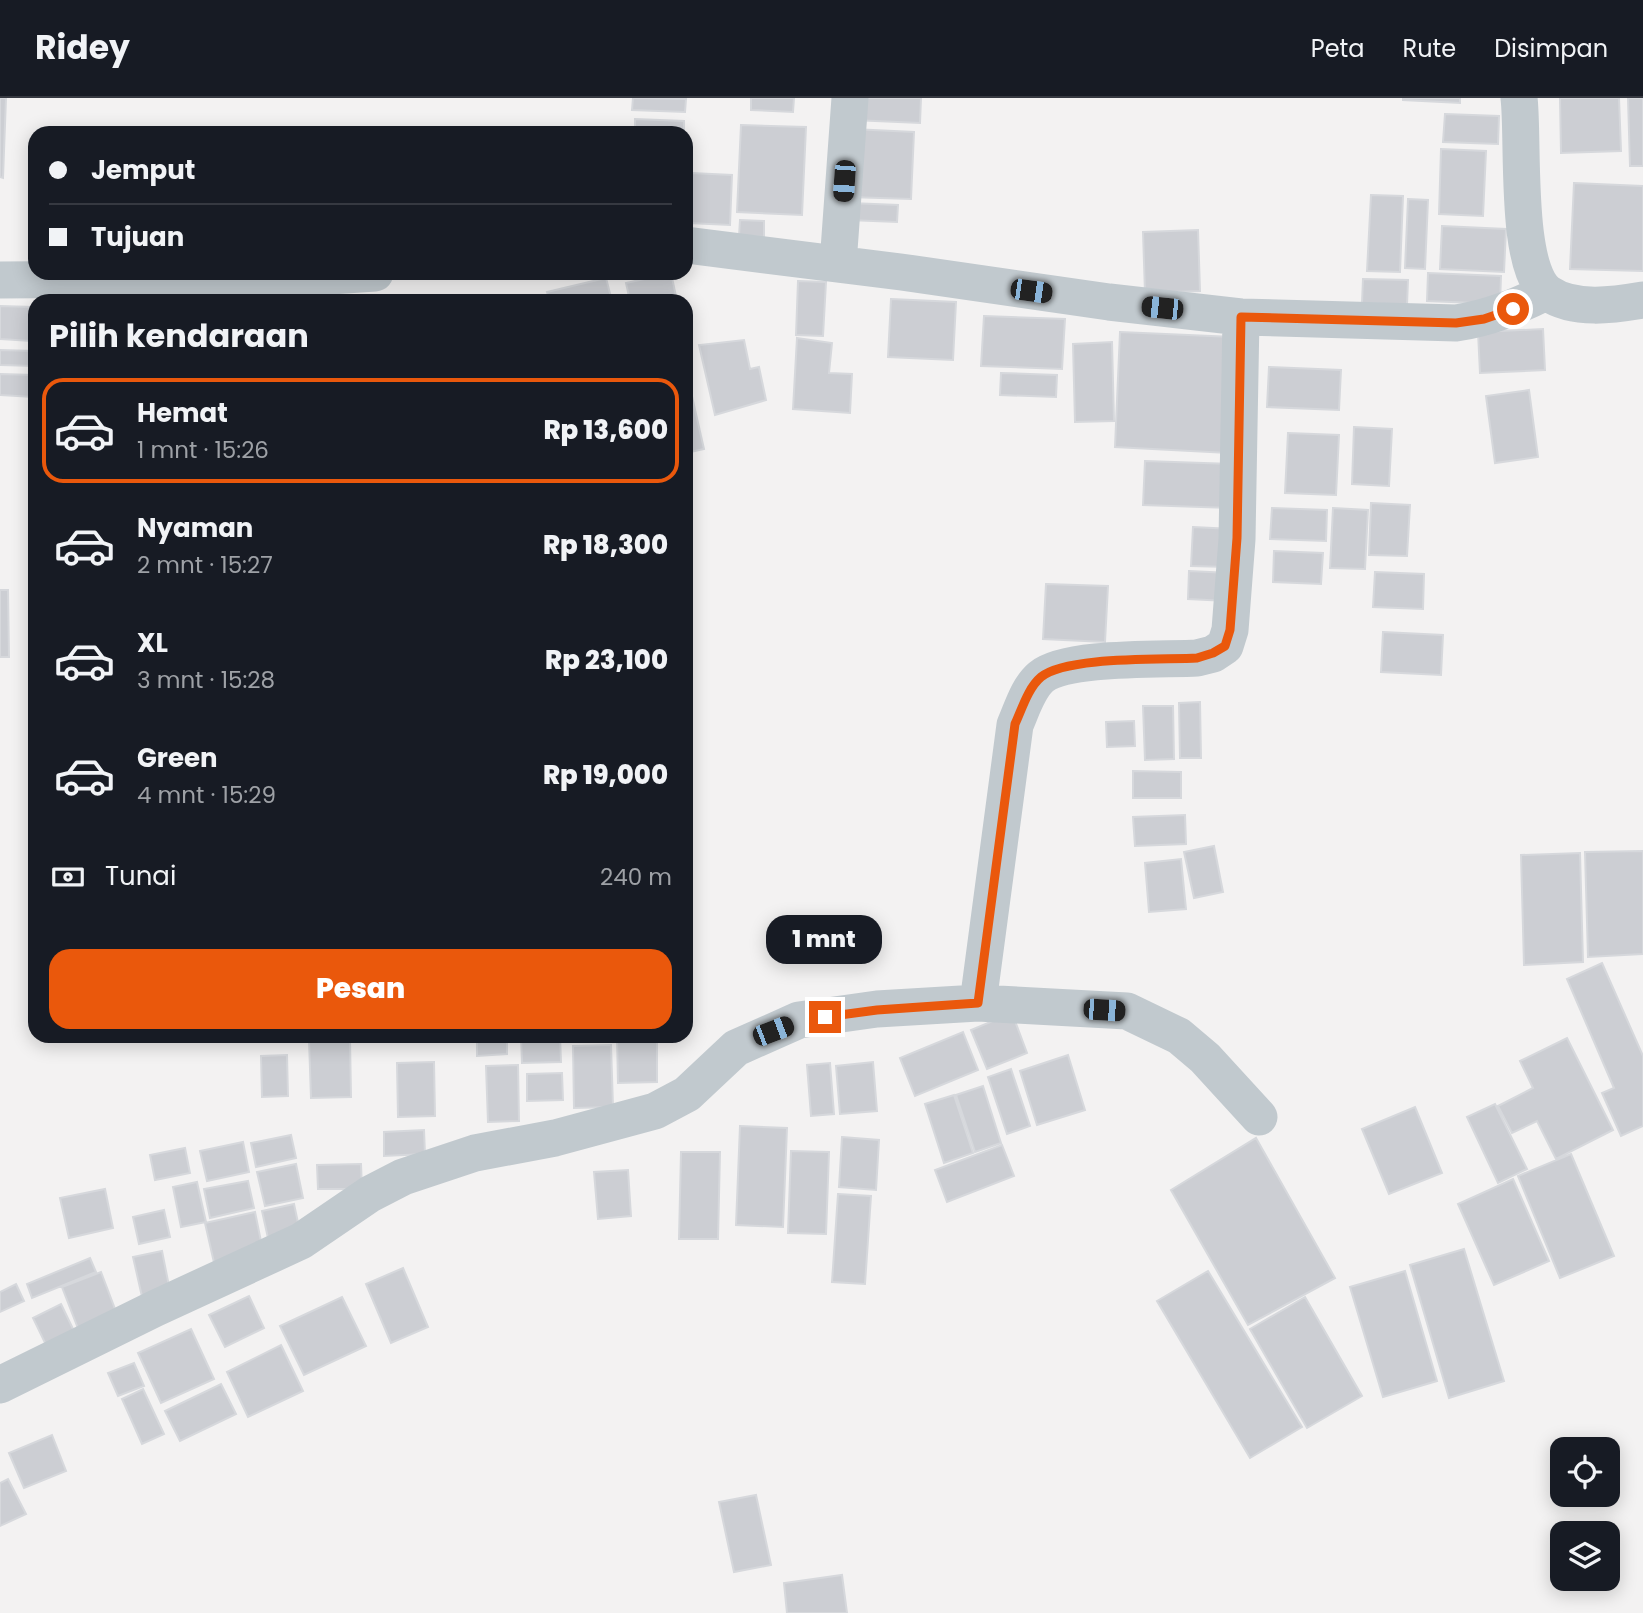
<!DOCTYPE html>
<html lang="id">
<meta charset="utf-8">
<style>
body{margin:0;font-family:Poppins,sans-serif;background:#242831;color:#f1f3f6;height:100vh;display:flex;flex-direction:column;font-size:26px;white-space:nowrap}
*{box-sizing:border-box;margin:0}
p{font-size:23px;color:#9ea1a6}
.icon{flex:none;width:38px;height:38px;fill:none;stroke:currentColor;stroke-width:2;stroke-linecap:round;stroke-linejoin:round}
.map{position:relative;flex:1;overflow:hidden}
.panel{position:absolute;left:28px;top:196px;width:665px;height:749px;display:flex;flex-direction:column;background:#171b24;border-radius:21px;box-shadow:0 4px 18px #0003}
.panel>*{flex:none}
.hud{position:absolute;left:28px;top:28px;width:665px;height:154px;border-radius:21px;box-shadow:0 4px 18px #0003;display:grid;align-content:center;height:154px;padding:0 21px;background:#171b24}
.fabs{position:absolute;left:1550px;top:1339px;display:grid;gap:14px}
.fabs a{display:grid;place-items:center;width:70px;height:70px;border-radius:14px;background:#171b24;box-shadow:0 4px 18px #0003;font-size:35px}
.end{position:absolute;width:32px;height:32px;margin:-16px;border:9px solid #ea580c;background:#fff;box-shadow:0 0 0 4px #fff}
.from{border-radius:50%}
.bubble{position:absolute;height:49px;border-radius:21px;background:#171b24;box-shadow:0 4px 18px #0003;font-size:23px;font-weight:800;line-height:49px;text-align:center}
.car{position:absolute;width:21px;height:42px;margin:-21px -10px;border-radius:9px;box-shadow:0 0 5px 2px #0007;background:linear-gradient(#222 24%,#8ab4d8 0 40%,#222 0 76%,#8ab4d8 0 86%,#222 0)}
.hud b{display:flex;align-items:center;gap:24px;height:66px;font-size:26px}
.hud b+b{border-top:2px solid #363941}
.hud i{width:18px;height:18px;background:#f1f3f6}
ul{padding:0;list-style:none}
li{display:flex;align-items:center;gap:21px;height:105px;margin:0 14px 10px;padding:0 7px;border:4px solid transparent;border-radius:21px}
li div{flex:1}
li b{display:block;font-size:26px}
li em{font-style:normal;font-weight:800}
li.current{border-color:#ea580c}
li>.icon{width:63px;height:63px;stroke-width:1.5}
h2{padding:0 21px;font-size:32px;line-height:84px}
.pay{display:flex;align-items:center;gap:18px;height:77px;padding:0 21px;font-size:26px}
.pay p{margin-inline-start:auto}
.action{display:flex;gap:14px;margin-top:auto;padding:14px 21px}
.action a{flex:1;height:80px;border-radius:21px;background:#ea580c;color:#fff;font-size:28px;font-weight:800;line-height:80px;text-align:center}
header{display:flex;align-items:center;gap:42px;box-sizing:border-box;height:98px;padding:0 35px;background:#171b24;border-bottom:2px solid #363941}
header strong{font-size:33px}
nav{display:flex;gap:38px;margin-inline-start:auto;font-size:24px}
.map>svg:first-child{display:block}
</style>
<header>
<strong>Ridey</strong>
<nav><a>Peta</a><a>Rute</a><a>Disimpan</a></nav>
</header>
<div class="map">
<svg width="1643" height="1515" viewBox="0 0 1643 1515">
<rect width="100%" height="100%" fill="#f3f2f2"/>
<!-- building -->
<path fill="#ccced3" stroke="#d6d8dc" stroke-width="2" d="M 0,0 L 6,0 L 3,80 L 0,79 Z
M 633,0 L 686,1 L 685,14 L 632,12 Z
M 751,0 L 794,0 L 793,14 L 751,12 Z
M 854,0 L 921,0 L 920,25 L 853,22 Z
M 1403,0 L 1460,0 L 1460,5 L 1403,2 Z
M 1560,0 L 1619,0 L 1621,53 L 1561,55 Z
M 1628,0 L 1643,0 L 1643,68 L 1630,68 Z
M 1445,16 L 1499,18 L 1498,46 L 1443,44 Z
M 635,21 L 684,23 L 684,34 L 635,32 Z
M 741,27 L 806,29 L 802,117 L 737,114 Z
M 852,31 L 914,34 L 911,101 L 849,99 Z
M 1441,51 L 1486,53 L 1483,118 L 1439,116 Z
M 691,75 L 732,77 L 730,127 L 689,125 Z
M 1574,85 L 1643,88 L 1643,173 L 1570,171 Z
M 1371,97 L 1403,98 L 1400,174 L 1367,173 Z
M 1408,101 L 1428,102 L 1425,171 L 1405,170 Z
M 850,105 L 898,107 L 897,124 L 849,122 Z
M 740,122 L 764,123 L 764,139 L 739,138 Z
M 1442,128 L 1506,131 L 1504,174 L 1440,171 Z
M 1198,132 L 1200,193 L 1145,195 L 1143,134 Z
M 671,175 L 677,203 L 630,203 L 626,185 Z
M 1428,175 L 1501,178 L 1500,206 L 1427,203 Z
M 606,180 L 612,203 L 550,203 L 547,194 Z
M 1363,181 L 1408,182 L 1407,207 L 1362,205 Z
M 798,183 L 826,184 L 823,238 L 796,237 Z
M 891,201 L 956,204 L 953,262 L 888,259 Z
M 0,208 L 33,209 L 31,243 L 0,241 Z
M 984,218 L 1065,221 L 1062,271 L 981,268 Z
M 1543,231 L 1545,272 L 1480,275 L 1478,234 Z
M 1120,234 L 1233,239 L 1228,355 L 1115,349 Z
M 797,240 L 832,245 L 829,275 L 852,276 L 850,315 L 793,311 Z
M 744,242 L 750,271 L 759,269 L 766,302 L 715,317 L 699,247 Z
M 1112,244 L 1114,323 L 1075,324 L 1073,246 Z
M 0,252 L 35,253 L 35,268 L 0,267 Z
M 1269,269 L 1341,272 L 1339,312 L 1267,309 Z
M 1001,275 L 1057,277 L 1056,299 L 1000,297 Z
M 0,276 L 34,277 L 33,299 L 0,297 Z
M 1529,292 L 1538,359 L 1495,365 L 1486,298 Z
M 691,294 L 704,351 L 686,355 L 686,295 Z
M 1354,329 L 1392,331 L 1389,388 L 1352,386 Z
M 1288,335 L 1339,337 L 1336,397 L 1285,395 Z
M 1145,363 L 1232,366 L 1230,410 L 1143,407 Z
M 1371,405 L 1410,407 L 1407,458 L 1369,457 Z
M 1272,410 L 1327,412 L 1326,443 L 1270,441 Z
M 1333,410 L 1368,412 L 1365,471 L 1330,470 Z
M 1193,429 L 1232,431 L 1230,469 L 1191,468 Z
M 1274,453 L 1323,455 L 1321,486 L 1273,484 Z
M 1189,473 L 1229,475 L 1227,503 L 1188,501 Z
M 1375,474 L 1424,476 L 1423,511 L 1373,509 Z
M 1046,486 L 1108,488 L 1105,544 L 1043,541 Z
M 0,492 L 8,492 L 9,559 L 0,559 Z
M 1383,534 L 1443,537 L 1441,577 L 1381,574 Z
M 1200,604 L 1201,660 L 1180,660 L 1179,605 Z
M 1143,608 L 1173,608 L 1174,661 L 1145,662 Z
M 1134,623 L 1135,648 L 1107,649 L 1106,624 Z
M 1133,673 L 1181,674 L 1181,700 L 1133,700 Z
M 1185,717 L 1186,746 L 1135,748 L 1133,719 Z
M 1214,748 L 1223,794 L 1194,800 L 1184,754 Z
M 1643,753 L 1643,856 L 1588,859 L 1585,754 Z
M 1580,755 L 1583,864 L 1524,867 L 1521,757 Z
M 1181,761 L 1186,811 L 1149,814 L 1145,765 Z
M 1602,865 L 1643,958 L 1643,1028 L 1621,1038 L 1602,995 L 1614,990 L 1567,881 Z
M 1012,915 L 1027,955 L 987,971 L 971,932 Z
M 963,934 L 978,972 L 915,998 L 900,960 Z
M 408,938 L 447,938 L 448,943 L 408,944 Z
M 477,938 L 507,938 L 507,956 L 477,958 Z
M 521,938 L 560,938 L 561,964 L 522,965 Z
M 617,938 L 657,938 L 657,984 L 618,985 Z
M 1567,940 L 1613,1032 L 1556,1061 L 1537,1023 L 1512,1035 L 1498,1008 L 1533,990 L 1520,963 Z
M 350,941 L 351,999 L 311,1000 L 309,942 Z
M 611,947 L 613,1009 L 574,1010 L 573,948 Z
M 287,957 L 288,998 L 262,999 L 261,958 Z
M 1068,957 L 1085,1012 L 1037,1027 L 1020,973 Z
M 434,964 L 435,1018 L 398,1019 L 397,965 Z
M 873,964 L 877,1013 L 840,1016 L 836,968 Z
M 830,965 L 834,1016 L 811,1018 L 807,967 Z
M 518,967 L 519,1023 L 488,1024 L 486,968 Z
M 1011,971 L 1030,1028 L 1007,1036 L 988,979 Z
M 562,975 L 563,1002 L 527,1003 L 527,976 Z
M 983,988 L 1001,1045 L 975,1054 L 956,997 Z
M 954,997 L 973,1055 L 944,1065 L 925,1006 Z
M 1495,1006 L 1527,1071 L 1498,1085 L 1467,1019 Z
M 1415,1009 L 1442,1075 L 1389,1096 L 1362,1031 Z
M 740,1028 L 787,1030 L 783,1129 L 736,1127 Z
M 424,1032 L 425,1056 L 384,1058 L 384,1034 Z
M 291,1037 L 296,1060 L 256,1069 L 251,1045 Z
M 842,1039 L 879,1042 L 876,1092 L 839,1089 Z
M 1256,1040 L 1335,1180 L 1248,1227 L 1171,1092 Z
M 243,1044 L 249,1074 L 207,1083 L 200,1053 Z
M 1002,1047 L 1014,1078 L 947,1104 L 935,1072 Z
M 185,1050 L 190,1075 L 155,1082 L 150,1057 Z
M 791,1053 L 829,1054 L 826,1136 L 788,1135 Z
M 681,1054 L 720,1054 L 718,1141 L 679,1141 Z
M 1571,1056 L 1614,1158 L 1560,1180 L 1518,1078 Z
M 296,1066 L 303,1100 L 265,1108 L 257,1074 Z
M 361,1066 L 362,1091 L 318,1091 L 317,1067 Z
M 628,1072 L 631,1118 L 598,1121 L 594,1074 Z
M 1513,1081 L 1549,1163 L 1494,1187 L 1458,1106 Z
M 248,1083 L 254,1110 L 210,1120 L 204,1091 Z
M 197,1084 L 206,1124 L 181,1129 L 173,1089 Z
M 105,1091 L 113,1130 L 69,1140 L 60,1100 Z
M 838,1096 L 871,1098 L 865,1186 L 832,1184 Z
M 294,1106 L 300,1134 L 268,1140 L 262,1113 Z
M 164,1112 L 170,1139 L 139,1146 L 133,1119 Z
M 255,1114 L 264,1158 L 215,1169 L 205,1125 Z
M 1464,1151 L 1504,1283 L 1449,1300 L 1410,1167 Z
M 162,1153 L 171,1198 L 143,1203 L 133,1159 Z
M 90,1160 L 96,1174 L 32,1200 L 27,1186 Z
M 403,1170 L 428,1229 L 391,1245 L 366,1186 Z
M 1208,1173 L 1302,1329 L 1250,1360 L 1157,1203 Z
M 1405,1173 L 1437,1283 L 1383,1299 L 1350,1189 Z
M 101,1174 L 118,1219 L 79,1233 L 62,1189 Z
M 16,1186 L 24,1203 L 0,1214 L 0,1194 Z
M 249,1198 L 264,1230 L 225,1249 L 209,1217 Z
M 342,1199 L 366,1248 L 304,1277 L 280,1228 Z
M 1305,1199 L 1362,1298 L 1307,1330 L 1250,1231 Z
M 61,1206 L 75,1235 L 47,1249 L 33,1220 Z
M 191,1231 L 214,1281 L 161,1305 L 138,1255 Z
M 281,1247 L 303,1293 L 248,1319 L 227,1274 Z
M 134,1265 L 144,1288 L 118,1298 L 108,1275 Z
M 221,1286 L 236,1316 L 180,1343 L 165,1313 Z
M 143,1291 L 164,1336 L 142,1346 L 122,1301 Z
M 52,1337 L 66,1373 L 24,1390 L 9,1355 Z
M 8,1381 L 26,1416 L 0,1428 L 0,1385 Z
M 756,1397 L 771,1467 L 734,1474 L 719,1404 Z
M 842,1477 L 847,1515 L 787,1515 L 784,1485 Z"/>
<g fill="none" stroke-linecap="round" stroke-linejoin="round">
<!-- street -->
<path stroke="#c1c9ce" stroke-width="37" d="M 1519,0 C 1524,40 1514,172 1548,195 C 1574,213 1614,207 1643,202
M 686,147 L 901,174 L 1109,204 L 1241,219 L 1456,225 C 1489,220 1516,209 1546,194
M 838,166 L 850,0
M 0,182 L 301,180 L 375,175
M 978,905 L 1015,627 C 1022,611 1028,590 1041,579 C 1066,558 1163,562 1197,560 L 1213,556 L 1225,548 L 1230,532 L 1237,441 L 1241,219
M 0,1287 L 156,1210 L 301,1143 L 370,1096 L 403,1079 L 475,1055 L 555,1040 L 655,1013 L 687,996 L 736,950 L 799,922 L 877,911 L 978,905 L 1127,913 L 1179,938 L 1205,960 L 1259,1019"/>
</g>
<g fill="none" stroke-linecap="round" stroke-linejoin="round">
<!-- route -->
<path stroke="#ea580c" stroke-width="9" d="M 825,919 L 877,912 L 978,905 L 1015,626 C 1022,611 1028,590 1041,579 C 1066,558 1163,562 1197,560 L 1213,555 L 1225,548 L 1230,532 L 1237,440 L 1241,219 L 1456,225 L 1484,221 L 1513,211"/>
</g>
</svg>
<div class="fabs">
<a><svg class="icon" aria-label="locate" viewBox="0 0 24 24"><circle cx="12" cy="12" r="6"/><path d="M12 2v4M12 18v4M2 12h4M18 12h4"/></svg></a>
<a><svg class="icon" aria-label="layers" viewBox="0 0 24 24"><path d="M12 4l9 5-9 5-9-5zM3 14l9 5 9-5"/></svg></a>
</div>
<i class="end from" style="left:1513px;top:211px"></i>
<i class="end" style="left:825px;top:919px"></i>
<div class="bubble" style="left:766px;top:817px;width:116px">1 mnt</div>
<i class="car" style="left:844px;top:83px;rotate:184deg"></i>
<i class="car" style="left:1031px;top:193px;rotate:98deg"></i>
<i class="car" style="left:1162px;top:210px;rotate:276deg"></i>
<i class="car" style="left:1104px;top:912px;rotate:94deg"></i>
<i class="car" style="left:773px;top:933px;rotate:69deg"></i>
<div class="hud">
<b><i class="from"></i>Jemput</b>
<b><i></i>Tujuan</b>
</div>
<section class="panel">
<h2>Pilih kendaraan</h2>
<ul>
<li class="current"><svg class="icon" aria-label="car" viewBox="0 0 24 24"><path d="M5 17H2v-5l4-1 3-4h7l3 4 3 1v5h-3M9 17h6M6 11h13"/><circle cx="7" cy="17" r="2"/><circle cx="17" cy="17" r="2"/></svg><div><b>Hemat</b><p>1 mnt · 15:26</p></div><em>Rp 13,600</em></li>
<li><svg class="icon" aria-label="car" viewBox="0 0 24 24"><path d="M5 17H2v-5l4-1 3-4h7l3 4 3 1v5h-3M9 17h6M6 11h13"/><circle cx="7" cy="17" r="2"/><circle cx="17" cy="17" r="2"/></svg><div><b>Nyaman</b><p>2 mnt · 15:27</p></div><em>Rp 18,300</em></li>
<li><svg class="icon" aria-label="car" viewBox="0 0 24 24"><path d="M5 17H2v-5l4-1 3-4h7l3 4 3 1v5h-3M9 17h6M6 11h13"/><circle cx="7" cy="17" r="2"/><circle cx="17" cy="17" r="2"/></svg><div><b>XL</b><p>3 mnt · 15:28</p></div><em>Rp 23,100</em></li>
<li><svg class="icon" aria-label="car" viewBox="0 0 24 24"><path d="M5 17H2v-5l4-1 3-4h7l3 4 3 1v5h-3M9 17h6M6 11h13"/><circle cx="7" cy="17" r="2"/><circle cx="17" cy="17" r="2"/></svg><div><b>Green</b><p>4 mnt · 15:29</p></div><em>Rp 19,000</em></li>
</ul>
<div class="pay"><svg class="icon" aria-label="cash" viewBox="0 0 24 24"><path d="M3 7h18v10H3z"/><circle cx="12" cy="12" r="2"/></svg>Tunai<p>240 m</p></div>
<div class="action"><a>Pesan</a></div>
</section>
</div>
